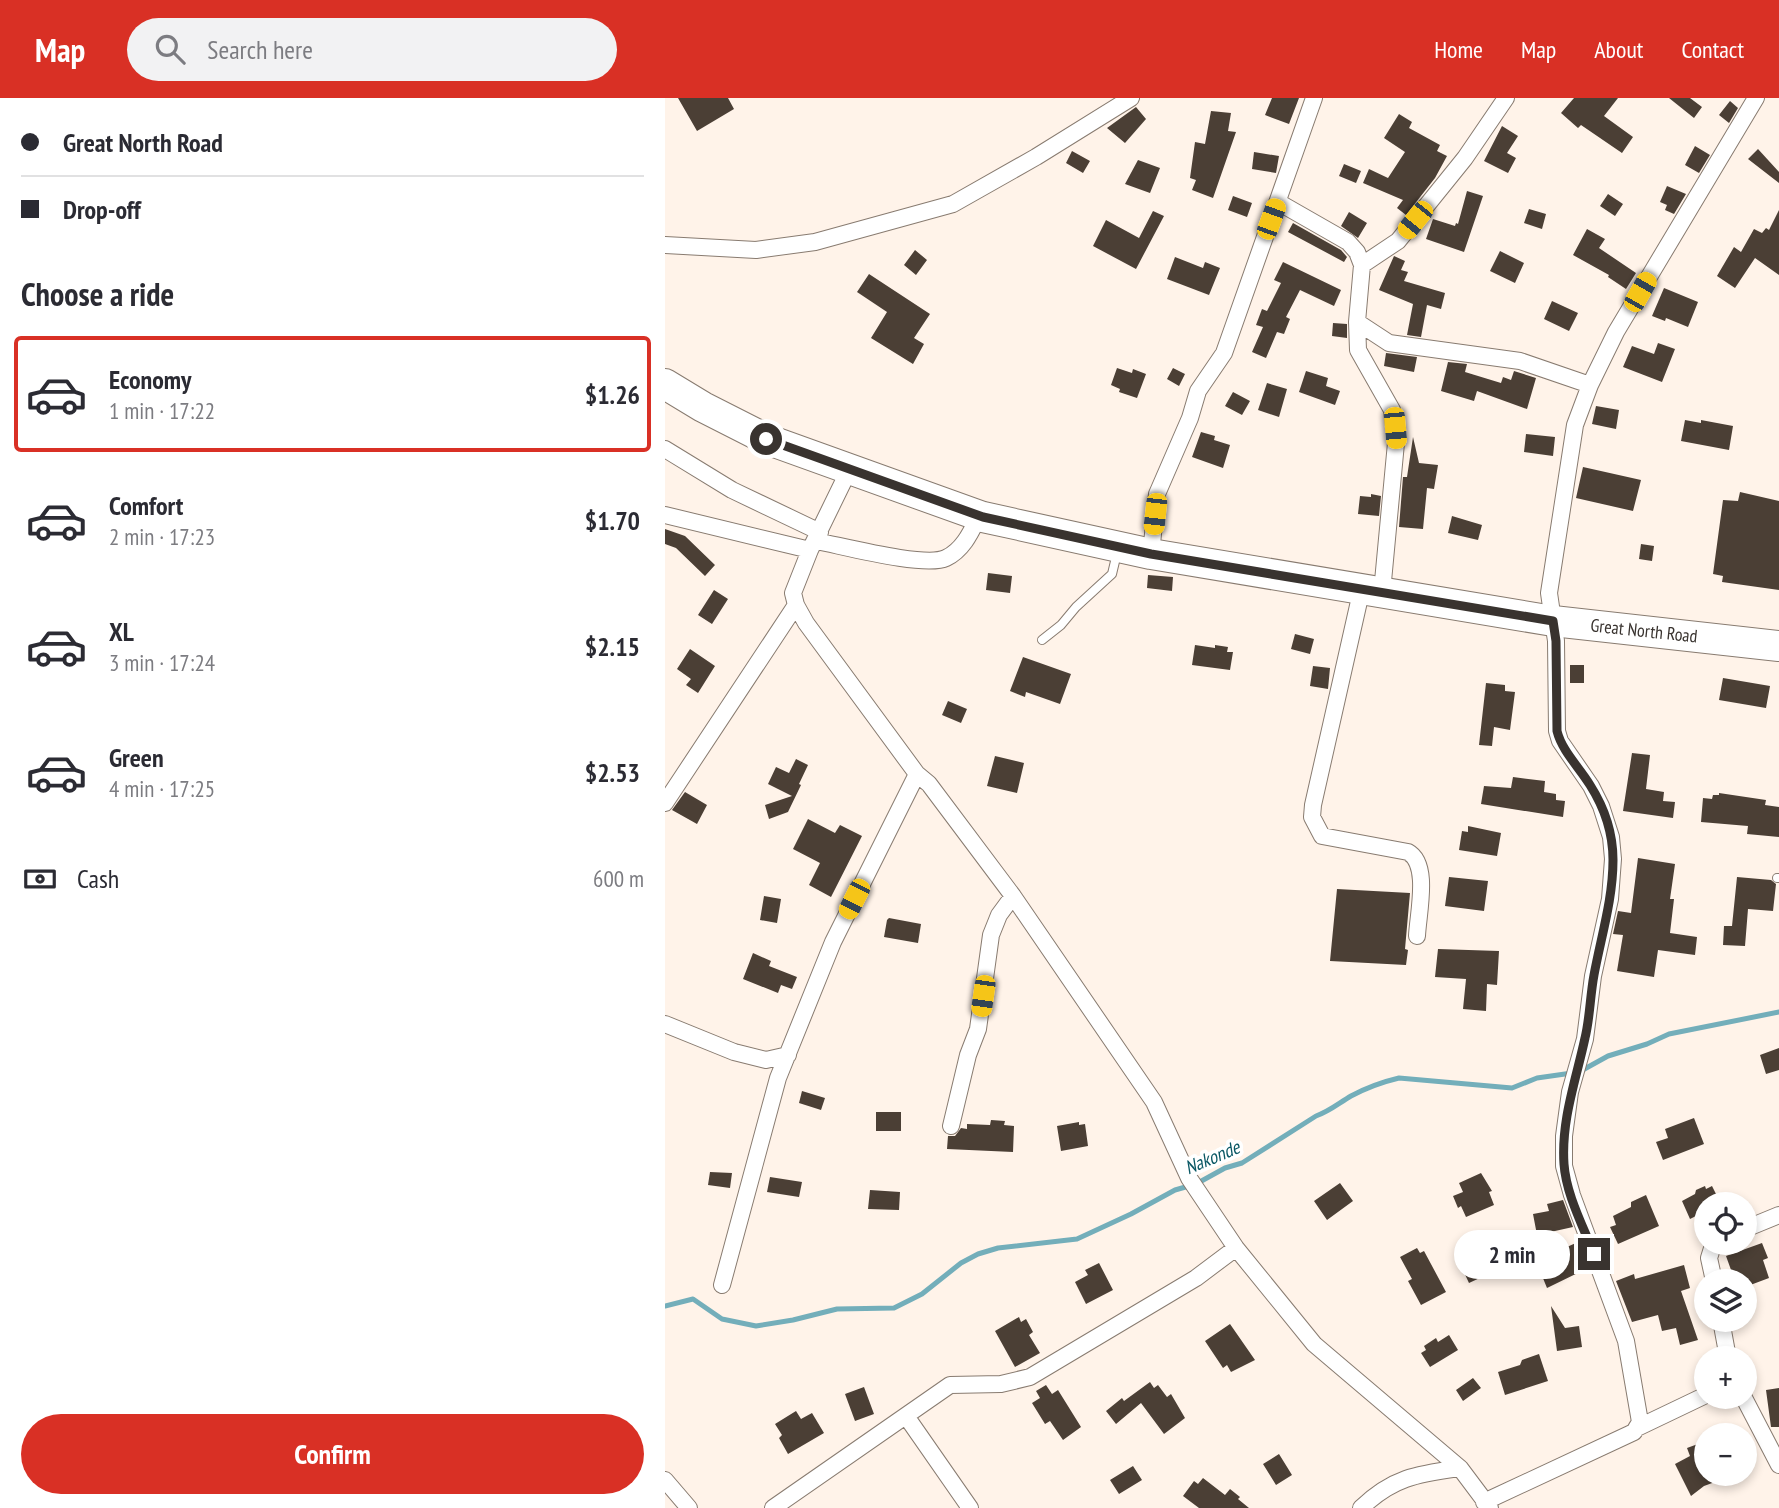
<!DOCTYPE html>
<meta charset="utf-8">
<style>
body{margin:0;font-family:"PT Sans Narrow",sans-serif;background:#f2f2f3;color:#2b2b33;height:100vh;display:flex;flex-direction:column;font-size:26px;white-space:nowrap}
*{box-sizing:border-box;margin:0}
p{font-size:23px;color:#7c7c81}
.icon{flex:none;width:38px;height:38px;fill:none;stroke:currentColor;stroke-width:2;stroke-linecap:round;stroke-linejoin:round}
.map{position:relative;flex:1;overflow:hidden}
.panel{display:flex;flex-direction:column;background:#fff;width:665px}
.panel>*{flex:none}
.banner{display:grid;align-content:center;height:154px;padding:0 21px;background:#fff}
.controls{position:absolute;left:1029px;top:1094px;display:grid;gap:14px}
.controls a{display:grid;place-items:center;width:63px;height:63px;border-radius:50%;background:#fff;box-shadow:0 4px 10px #0003;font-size:35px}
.end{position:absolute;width:32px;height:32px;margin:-16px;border:9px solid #39332f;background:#fff;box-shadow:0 0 0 4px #fff}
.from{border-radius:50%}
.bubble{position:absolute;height:49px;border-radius:24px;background:#fff;box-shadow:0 4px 10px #0003;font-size:23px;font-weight:700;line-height:49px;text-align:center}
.car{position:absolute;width:21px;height:42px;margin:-21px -10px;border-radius:9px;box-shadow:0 0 5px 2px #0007;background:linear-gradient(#f5c518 24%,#345 0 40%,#f5c518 0 76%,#345 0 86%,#f5c518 0)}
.banner b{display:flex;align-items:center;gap:24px;height:66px;font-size:26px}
.banner b+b{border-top:2px solid #e1e1e2}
.banner i{width:18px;height:18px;background:#2b2b33}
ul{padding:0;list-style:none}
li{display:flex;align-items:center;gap:21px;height:116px;margin:0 14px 10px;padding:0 7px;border:4px solid transparent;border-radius:7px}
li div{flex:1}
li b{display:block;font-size:26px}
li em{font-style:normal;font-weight:700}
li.active{border-color:#d93025}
li>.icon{width:63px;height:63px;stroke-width:1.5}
h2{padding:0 21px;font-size:32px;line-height:84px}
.pay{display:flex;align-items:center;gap:18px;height:77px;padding:0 21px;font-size:26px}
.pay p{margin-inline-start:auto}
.primary-button{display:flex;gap:14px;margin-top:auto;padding:14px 21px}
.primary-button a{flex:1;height:80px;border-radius:42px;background:#d93025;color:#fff;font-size:28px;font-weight:700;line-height:80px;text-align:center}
header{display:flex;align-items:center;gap:42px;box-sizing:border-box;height:98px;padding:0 35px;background:#d93025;color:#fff}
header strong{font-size:33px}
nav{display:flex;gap:38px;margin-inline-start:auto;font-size:24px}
.search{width:490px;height:63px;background:#f2f2f3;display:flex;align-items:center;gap:18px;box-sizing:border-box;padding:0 24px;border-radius:38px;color:#7c7c81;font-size:26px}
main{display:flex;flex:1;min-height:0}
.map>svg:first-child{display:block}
</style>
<header>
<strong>Map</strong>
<div class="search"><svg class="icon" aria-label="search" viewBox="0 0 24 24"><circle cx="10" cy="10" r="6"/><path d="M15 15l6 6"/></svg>Search here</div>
<nav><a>Home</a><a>Map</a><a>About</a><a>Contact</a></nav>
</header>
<main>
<section class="panel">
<div class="banner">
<b><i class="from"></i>Great North Road</b>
<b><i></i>Drop-off</b>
</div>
<h2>Choose a ride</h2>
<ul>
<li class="active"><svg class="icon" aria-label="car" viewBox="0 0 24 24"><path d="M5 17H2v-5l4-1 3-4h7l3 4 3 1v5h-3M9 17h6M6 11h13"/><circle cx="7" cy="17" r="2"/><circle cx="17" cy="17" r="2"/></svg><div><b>Economy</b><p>1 min · 17:22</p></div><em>$1.26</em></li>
<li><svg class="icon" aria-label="car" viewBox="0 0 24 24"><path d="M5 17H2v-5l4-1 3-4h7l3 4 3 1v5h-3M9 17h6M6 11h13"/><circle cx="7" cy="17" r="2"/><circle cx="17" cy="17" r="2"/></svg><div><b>Comfort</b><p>2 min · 17:23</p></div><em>$1.70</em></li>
<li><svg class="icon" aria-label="car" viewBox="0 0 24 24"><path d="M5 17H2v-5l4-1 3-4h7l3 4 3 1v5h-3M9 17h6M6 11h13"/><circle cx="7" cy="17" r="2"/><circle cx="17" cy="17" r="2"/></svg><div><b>XL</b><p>3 min · 17:24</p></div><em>$2.15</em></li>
<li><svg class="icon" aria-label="car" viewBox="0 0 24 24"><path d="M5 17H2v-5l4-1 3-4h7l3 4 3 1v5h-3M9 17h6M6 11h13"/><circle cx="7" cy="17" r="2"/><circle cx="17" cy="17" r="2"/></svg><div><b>Green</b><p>4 min · 17:25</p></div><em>$2.53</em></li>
</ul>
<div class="pay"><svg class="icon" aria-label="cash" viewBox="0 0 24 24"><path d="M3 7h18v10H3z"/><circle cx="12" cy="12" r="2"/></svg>Cash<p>600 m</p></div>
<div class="primary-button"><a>Confirm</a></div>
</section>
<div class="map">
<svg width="1114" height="1410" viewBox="0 0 1114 1410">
<rect width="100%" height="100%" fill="#fff3e9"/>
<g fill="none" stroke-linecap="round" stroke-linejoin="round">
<!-- stream -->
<path stroke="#73aeba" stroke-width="5" d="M 0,1208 L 28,1201 L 57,1221 L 91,1228 L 128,1222 L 172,1211 L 229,1210 L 257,1196 L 296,1165 L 313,1156 L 333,1150 L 412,1141 L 466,1116 L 510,1092 L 531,1086 L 560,1070 L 577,1065 L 651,1018 C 665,1013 674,1005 686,998 C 701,990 717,984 734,980 L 847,990 L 872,980 L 914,974 L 943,958 L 982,946 L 1004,936 L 1114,914"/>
</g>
<!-- building -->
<path fill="#4b3f35" d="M 13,0 L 63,0 L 69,11 L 32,33 Z
M 607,0 L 634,0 L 624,26 L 600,17 Z
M 909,0 L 953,0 L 939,18 L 968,39 L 957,55 L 916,27 L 913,30 L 896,15 Z
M 1004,0 L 1025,0 L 1037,9 L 1029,20 Z
M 1065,3 L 1073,10 L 1064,25 L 1054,17 Z
M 471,9 L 481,21 L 460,45 L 442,30 Z
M 546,13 L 566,15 L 563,33 L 571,34 L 548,100 L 527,92 L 531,82 L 525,80 L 530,44 L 540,46 Z
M 734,16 L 747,24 L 744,30 L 775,47 L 772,53 L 782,58 L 770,80 L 741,117 L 732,110 L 738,102 L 698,85 L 704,71 L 723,80 L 740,54 L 719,40 Z
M 837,28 L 853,38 L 842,55 L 851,60 L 843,75 L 819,63 Z
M 1030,48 L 1045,57 L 1034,75 L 1020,67 Z
M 1093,51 L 1114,74 L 1114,85 L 1083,61 Z
M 407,53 L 425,63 L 418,75 L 401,65 Z
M 589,54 L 614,58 L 611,75 L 587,71 Z
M 473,62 L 495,70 L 485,95 L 460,86 Z
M 679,66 L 696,73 L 691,85 L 674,78 Z
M 1002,88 L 1021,96 L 1009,116 L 1000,112 L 1002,107 L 995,104 Z
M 802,93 L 818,98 L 799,154 L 761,141 L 768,121 L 790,128 L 791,125 L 793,126 Z
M 943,96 L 958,106 L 950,118 L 935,108 Z
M 568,98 L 587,105 L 582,119 L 563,112 Z
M 864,111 L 881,116 L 877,131 L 859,125 Z
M 1114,112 L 1114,177 L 1090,160 L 1070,190 L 1052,178 L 1069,149 L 1076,154 L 1089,131 L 1097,135 L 1101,130 L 1104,132 Z
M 488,113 L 499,118 L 471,171 L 428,148 L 441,122 L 474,140 Z
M 684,114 L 702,125 L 693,140 L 676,128 Z
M 628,125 L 676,152 L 682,159 L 679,164 L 623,134 Z
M 922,131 L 940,141 L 934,150 L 971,175 L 961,191 L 943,179 L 944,177 L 908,157 Z
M 250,152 L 262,162 L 251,177 L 239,167 Z
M 835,153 L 859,165 L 850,185 L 825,173 Z
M 729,158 L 740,163 L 736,172 L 743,174 L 739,183 L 780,195 L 776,211 L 762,207 L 756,239 L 742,237 L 748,206 L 714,192 Z
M 510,159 L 538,170 L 540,164 L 555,170 L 544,197 L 502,181 Z
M 618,164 L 676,192 L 669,208 L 635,192 L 621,219 L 625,221 L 619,236 L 612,234 L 601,260 L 587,254 L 598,229 L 591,227 L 597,211 L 602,213 L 616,185 L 609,182 Z
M 204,176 L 265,216 L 249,240 L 259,246 L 248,266 L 206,240 L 222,214 L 192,194 Z
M 999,190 L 1033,204 L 1023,229 L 1001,220 L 1000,223 L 987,218 Z
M 887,203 L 913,215 L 904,233 L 879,221 Z
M 668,225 L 682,226 L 682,240 L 667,238 Z
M 993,245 L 1010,251 L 997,284 L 958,269 L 967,248 L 989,256 Z
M 721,255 L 752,259 L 749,274 L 719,268 Z
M 783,264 L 802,266 L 800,274 L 836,285 L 838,279 L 846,282 L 849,273 L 871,280 L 862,311 L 812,293 L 809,303 L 776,293 Z
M 452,270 L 467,275 L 468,271 L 481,276 L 472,300 L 454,294 L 455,291 L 446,287 Z
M 508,270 L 520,276 L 514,288 L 502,281 Z
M 641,273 L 663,280 L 661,288 L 675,293 L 670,307 L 634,294 Z
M 602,285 L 622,291 L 614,319 L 593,312 Z
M 568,294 L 585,303 L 577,317 L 560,308 Z
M 931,308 L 954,312 L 951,331 L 927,326 Z
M 1020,322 L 1036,325 L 1036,322 L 1068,328 L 1064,352 L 1016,343 Z
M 536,334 L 550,338 L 549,342 L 565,347 L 558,370 L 527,359 Z
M 861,336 L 890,339 L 888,358 L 859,354 Z
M 748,339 L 754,365 L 773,367 L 769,391 L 762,390 L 758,431 L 734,429 L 738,379 L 742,379 Z
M 918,369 L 976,382 L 968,413 L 911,400 Z
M 1075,394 L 1114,403 L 1114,492 L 1057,484 L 1058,478 L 1048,476 L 1058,402 L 1073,403 Z
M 706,396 L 716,398 L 714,418 L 693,416 L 695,398 L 706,399 Z
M 787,418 L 817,427 L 813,442 L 783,435 Z
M 0,431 L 20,438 L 50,467 L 40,478 L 11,450 L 0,446 Z
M 976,446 L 989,448 L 987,463 L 974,461 Z
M 323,475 L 347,478 L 345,495 L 321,492 Z
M 483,477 L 508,479 L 507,493 L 482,490 Z
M 49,492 L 63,501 L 47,526 L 33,517 Z
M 630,536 L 649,541 L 645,556 L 626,551 Z
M 530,547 L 550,550 L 550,547 L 563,549 L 562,554 L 568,554 L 565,572 L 527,567 Z
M 25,551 L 50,568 L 33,595 L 21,587 L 26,581 L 12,571 Z
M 358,559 L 406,576 L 395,606 L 361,594 L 360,599 L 345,593 Z
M 905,567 L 919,567 L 919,585 L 905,585 Z
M 648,568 L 665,570 L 663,591 L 645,588 Z
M 1058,580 L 1105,588 L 1101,610 L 1054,602 Z
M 821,585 L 840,587 L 840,593 L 850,594 L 845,632 L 829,629 L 827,648 L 814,647 Z
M 283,603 L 302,611 L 296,625 L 277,617 Z
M 967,655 L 985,657 L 981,691 L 999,694 L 998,703 L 1010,704 L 1008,720 L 958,713 Z
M 330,658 L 359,665 L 352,695 L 322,688 Z
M 131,661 L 143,667 L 134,686 L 136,687 L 123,714 L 104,721 L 100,707 L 127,698 L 103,686 L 111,669 L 124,675 Z
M 848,679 L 880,683 L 879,694 L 891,696 L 891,702 L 900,703 L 898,719 L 816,706 L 819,688 L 846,690 Z
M 20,694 L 42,707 L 32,726 L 7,712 Z
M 1054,695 L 1101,702 L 1100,707 L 1114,709 L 1114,739 L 1082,736 L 1083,728 L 1036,724 L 1038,700 L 1047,701 L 1048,697 L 1054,697 Z
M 143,721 L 170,735 L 175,727 L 197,738 L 166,799 L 144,787 L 155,765 L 128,751 Z
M 803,728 L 836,735 L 832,758 L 794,752 L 797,733 L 803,734 Z
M 973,760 L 1010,766 L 1005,801 L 1009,801 L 1005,835 L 1032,839 L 1030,857 L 993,852 L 989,879 L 952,873 L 958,837 L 948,836 L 953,813 L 966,815 Z
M 784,779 L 823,783 L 819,813 L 780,808 Z
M 1072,779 L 1106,782 L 1111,786 L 1108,813 L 1083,811 L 1080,848 L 1058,847 L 1059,828 L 1067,828 Z
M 672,791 L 745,795 L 740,851 L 743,852 L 741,867 L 665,863 Z
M 99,798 L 116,801 L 112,825 L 95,822 Z
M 224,820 L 256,826 L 253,845 L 219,839 L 222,822 Z
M 773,851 L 834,853 L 832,887 L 822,886 L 821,913 L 798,911 L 801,881 L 770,879 Z
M 88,855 L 106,863 L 104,868 L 132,879 L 127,891 L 116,887 L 113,895 L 78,881 Z
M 1114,950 L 1114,972 L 1101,976 L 1095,957 Z
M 137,993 L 160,1000 L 156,1012 L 134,1005 Z
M 211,1014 L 236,1014 L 236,1033 L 211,1033 Z
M 1029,1020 L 1039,1046 L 998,1062 L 991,1044 L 1003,1040 L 1000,1031 Z
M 326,1022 L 340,1023 L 339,1027 L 349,1028 L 348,1054 L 282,1051 L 283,1038 L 290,1038 L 296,1030 L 302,1031 L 302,1026 L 325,1027 Z
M 414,1024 L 414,1027 L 420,1026 L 423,1048 L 396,1053 L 392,1028 Z
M 45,1074 L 67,1075 L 65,1090 L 43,1087 Z
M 816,1075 L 827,1093 L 824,1094 L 829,1107 L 801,1119 L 796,1108 L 793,1110 L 788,1098 L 798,1094 L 794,1085 Z
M 105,1079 L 137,1084 L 134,1099 L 102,1094 Z
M 675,1085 L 688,1103 L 662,1122 L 649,1103 Z
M 1040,1088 L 1041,1091 L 1047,1088 L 1056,1106 L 1041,1106 L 1041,1113 L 1025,1121 L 1017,1103 L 1030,1096 L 1031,1092 Z
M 205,1092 L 235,1094 L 234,1112 L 203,1111 Z
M 981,1097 L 994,1128 L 953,1146 L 945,1129 L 951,1127 L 948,1118 L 966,1109 L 966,1104 Z
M 898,1102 L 908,1129 L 872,1137 L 868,1116 L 884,1113 L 882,1106 Z
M 913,1144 L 923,1170 L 882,1190 L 871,1163 Z
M 1097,1145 L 1103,1160 L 1098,1162 L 1104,1180 L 1080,1189 L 1080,1183 L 1070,1183 L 1061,1158 Z
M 752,1150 L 755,1155 L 759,1153 L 781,1194 L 756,1207 L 743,1183 L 747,1181 L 735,1159 Z
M 811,1161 L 819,1178 L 804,1185 L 796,1168 Z
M 434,1165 L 448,1192 L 421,1206 L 410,1184 L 423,1177 L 420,1172 Z
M 1019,1167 L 1025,1190 L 1016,1193 L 1033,1242 L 1015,1247 L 1011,1230 L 997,1233 L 993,1217 L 967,1224 L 951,1183 L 969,1176 L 970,1181 Z
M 886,1208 L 900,1230 L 914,1228 L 917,1249 L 892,1253 Z
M 354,1219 L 356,1224 L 361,1221 L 368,1234 L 364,1237 L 375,1255 L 350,1269 L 330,1233 Z
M 565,1226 L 590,1262 L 566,1274 L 562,1267 L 558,1270 L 540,1243 Z
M 784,1237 L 793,1252 L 765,1269 L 756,1255 L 761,1252 L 759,1248 L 771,1240 L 773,1244 Z
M 874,1256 L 883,1283 L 840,1297 L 833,1274 L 855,1267 L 857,1262 Z
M 808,1280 L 816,1290 L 798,1303 L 791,1292 Z
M 485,1284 L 489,1290 L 493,1287 L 502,1299 L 506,1296 L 520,1320 L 499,1336 L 476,1305 L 451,1326 L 441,1313 L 457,1300 L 459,1303 Z
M 381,1287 L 387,1296 L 393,1292 L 416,1329 L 398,1342 L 385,1323 L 380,1326 L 367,1305 L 375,1300 L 371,1293 Z
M 199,1289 L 209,1316 L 190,1323 L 180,1296 Z
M 1114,1290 L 1114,1329 L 1106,1329 L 1101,1292 Z
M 131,1313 L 136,1321 L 147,1315 L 159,1335 L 123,1356 L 114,1340 L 117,1337 L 110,1326 Z
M 1041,1343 L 1041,1376 L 1069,1377 L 1039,1388 L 1026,1398 L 1010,1366 L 1025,1358 L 1022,1350 Z
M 614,1356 L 627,1377 L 611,1387 L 598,1366 Z
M 468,1368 L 477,1382 L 454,1396 L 445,1382 Z
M 538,1380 L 560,1397 L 565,1391 L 575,1399 L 573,1401 L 584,1410 L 534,1410 L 518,1398 L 529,1383 L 533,1386 Z"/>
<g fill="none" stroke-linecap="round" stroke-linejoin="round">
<!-- lane casing -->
<g stroke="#887b70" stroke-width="10">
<path id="lane" d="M 377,542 L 396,527 L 411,509 L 447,476 L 452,455
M 1112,780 L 1114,780"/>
</g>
<!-- street casing -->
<g stroke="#887b70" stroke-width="18">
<path id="street" d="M 613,104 L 683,144 L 692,154 L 697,167 L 692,224 L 693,252 L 727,312 L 731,345 L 717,494
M 0,147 L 91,152 L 150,144 L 288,106 L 371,59 L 466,0
M 697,167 L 733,143 L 800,60 L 841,0
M 692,224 L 724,245 L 855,263 L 925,287
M 0,351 L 67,392 L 155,434
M 184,372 L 145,452 L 128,495 L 131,507 L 141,525 L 252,676 L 264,686 L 348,798 L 489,1004 L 524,1080 L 571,1150 L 649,1246 L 795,1370 L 825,1410
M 0,417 L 145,452
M 151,443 C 178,448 260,470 281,460 C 298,452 306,434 314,418
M 486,456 L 492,396 L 525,320 L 533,293 L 559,255 L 649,0
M 697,490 L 648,707 L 647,719 L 657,738 L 743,754 C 765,766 753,815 752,838
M 0,705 L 131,507
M 0,926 L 69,954 L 101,962 L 123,957
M 286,1028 L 303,957 L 313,931 L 326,837 L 334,817 L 348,798
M 1080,1131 L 1114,1117
M 1049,1183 L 1044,1160 L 1049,1144
M 57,1187 L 113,980 L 168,844 L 252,676
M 1056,1222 L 1063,1260
M 1078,1298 L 1114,1367
M 241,1318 L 305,1410
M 972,1330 L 1041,1297
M 0,1382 L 24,1410
M 819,1404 L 969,1334 L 975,1324 L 961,1243 L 907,1097 L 899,1068 L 899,1038 L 905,994 L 920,941 L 928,878 L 945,801 L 948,761 L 946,739 L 936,708 L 926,688 L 895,643 L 892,633 L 891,543 L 884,495 L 910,327 L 925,287 L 951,234 L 1091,0
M 108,1410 L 285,1287 L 336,1286 L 365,1279 L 531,1180 L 571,1150
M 696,1410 C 728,1379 753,1376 795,1370"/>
</g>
<!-- highway casing -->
<g stroke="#887b70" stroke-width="32">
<path id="highway" d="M 0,286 L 38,309 L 101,341 L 318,419 L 486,456 L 888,523 L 1114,548"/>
</g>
<!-- lane -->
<use href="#lane" stroke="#fff" stroke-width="8"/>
<!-- street -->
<use href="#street" stroke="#fff" stroke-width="16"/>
<!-- highway -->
<use href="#highway" stroke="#fff" stroke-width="30"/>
</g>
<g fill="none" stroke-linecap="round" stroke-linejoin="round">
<!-- route -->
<path stroke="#39332f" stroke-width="9" d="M 101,341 L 318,419 L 486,456 L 888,523 L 891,543 L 892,633 C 897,653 914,669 925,687 C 939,709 948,736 948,762 C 948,801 936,839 929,877 C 925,898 925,920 920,940 C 911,982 896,1022 899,1066 C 901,1096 918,1128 929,1156"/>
</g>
<g text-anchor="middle" stroke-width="7" stroke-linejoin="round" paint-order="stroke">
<!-- street labels -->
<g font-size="18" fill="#39332f" stroke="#fff">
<text transform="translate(979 533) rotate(6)" y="6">Great North Road</text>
</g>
<!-- water labels -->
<g font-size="19" font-style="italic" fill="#095764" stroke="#fff">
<text transform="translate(547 1059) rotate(-23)" y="7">Nakonde</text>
</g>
</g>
</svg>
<div class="controls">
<a><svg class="icon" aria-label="locate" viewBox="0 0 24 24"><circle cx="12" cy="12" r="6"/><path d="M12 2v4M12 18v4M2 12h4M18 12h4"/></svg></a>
<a><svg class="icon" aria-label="layers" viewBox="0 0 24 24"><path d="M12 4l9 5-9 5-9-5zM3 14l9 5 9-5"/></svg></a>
<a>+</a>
<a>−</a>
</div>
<i class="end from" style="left:101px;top:341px"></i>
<i class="end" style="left:929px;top:1156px"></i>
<div class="bubble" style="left:789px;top:1132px;width:116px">2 min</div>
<i class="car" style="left:606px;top:121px;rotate:20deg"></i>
<i class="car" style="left:750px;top:122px;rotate:219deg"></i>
<i class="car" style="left:975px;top:194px;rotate:30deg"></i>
<i class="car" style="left:730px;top:330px;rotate:175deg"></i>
<i class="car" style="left:490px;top:416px;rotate:186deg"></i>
<i class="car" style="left:189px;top:801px;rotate:207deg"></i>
<i class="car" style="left:318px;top:898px;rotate:188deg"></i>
</div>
</main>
